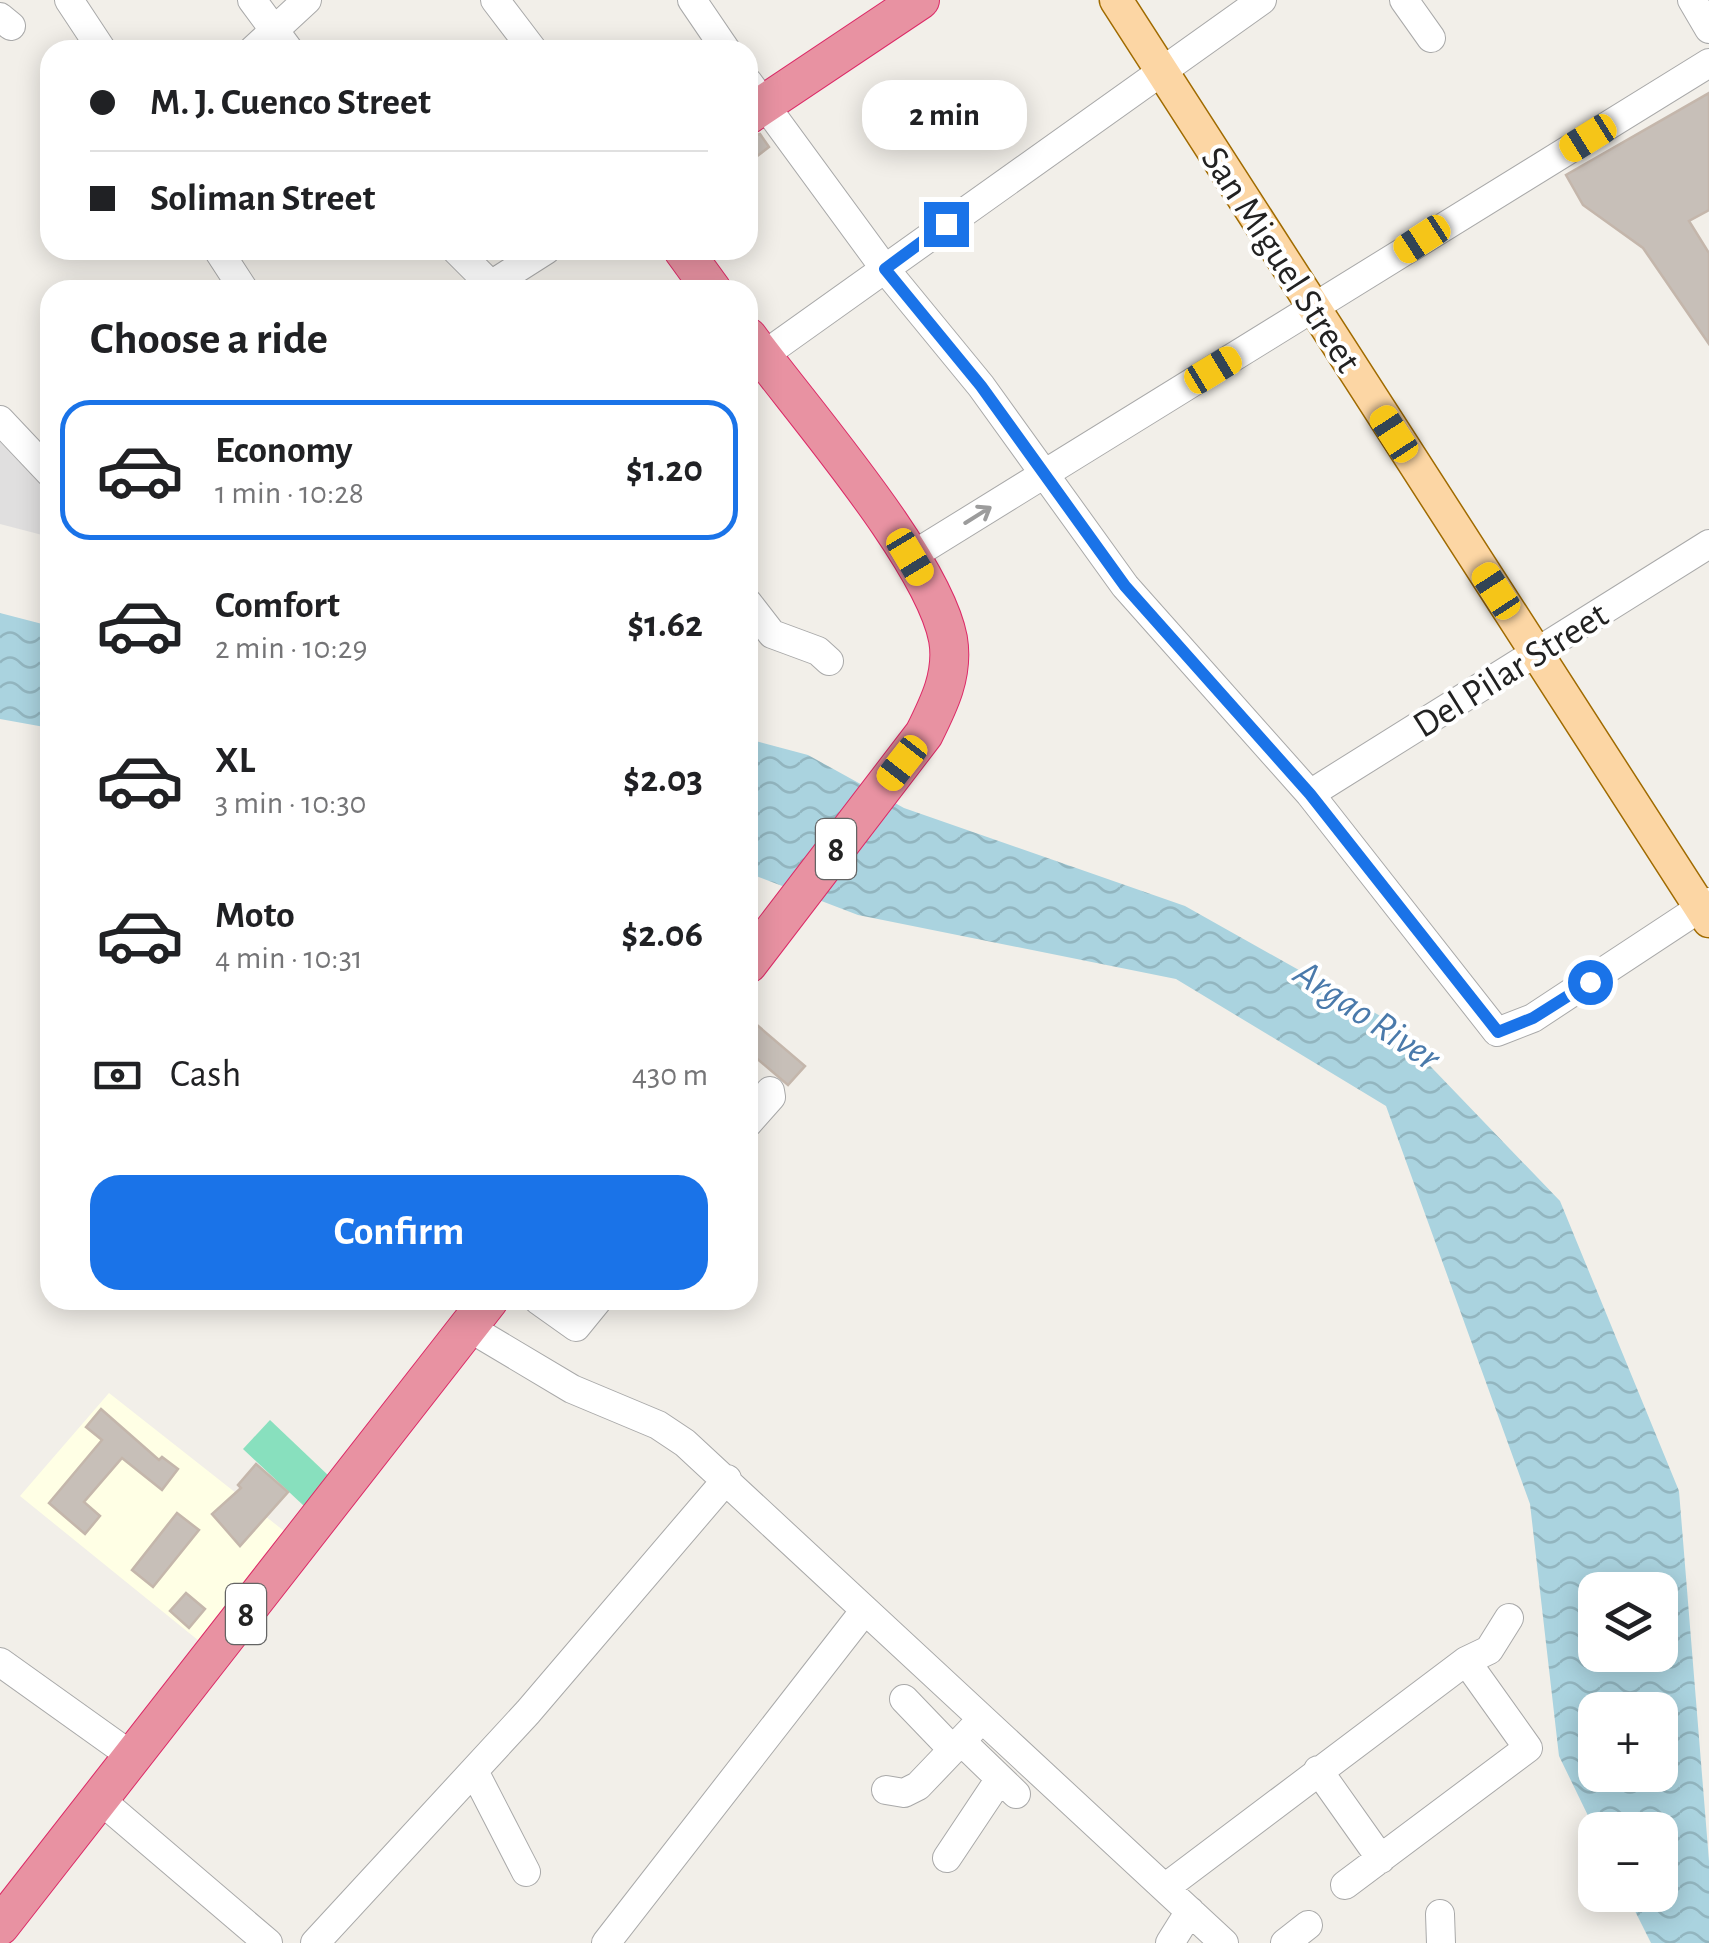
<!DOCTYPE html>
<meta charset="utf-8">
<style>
body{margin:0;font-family:"Alegreya Sans",sans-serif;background:#f6f6f6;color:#202124;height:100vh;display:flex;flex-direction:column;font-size:38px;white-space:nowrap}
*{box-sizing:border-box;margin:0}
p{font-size:32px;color:#757577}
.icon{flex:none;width:55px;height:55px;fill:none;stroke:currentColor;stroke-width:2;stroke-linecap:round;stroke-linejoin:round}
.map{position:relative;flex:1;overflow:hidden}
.side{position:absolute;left:40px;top:280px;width:718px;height:1030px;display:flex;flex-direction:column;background:#fff;border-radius:30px;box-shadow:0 5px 25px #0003}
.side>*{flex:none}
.top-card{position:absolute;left:40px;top:40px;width:718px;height:220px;border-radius:30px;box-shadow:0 5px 25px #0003;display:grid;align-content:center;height:220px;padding:0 50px;background:#fff}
.controls{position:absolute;left:1578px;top:1572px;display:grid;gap:20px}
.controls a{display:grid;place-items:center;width:100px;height:100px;border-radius:20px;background:#fff;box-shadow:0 5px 25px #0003;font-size:50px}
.end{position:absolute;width:45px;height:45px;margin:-22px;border:12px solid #1a73e8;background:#fff;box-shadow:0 0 0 5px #fff}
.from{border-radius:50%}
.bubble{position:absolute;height:70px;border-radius:30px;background:#fff;box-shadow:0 5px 25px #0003;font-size:32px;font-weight:700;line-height:70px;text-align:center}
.car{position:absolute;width:30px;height:60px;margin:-30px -15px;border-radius:12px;box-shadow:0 0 8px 2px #0007;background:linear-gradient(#f5c518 24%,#345 0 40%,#f5c518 0 76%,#345 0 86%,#f5c518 0)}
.top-card b{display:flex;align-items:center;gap:35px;height:95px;font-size:38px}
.top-card b+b{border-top:2px solid #e0e0e0}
.top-card i{width:25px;height:25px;background:#202124}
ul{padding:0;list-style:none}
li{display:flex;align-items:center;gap:30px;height:140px;margin:0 20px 15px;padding:0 30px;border:5px solid transparent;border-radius:30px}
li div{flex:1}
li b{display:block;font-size:38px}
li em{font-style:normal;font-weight:700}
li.active{border-color:#1a73e8}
li>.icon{width:90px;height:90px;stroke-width:1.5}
h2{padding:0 50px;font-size:45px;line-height:120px}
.pay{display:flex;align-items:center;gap:25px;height:110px;padding:0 50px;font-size:38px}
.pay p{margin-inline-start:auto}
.cta{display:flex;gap:20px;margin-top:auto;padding:20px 50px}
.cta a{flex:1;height:115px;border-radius:30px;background:#1a73e8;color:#fff;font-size:40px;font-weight:700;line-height:115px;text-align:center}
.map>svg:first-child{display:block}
</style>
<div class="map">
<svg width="1709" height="1943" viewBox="0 0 1709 1943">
<defs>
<pattern id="water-waves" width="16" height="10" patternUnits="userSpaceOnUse" patternTransform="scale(2.5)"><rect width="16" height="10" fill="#aad3df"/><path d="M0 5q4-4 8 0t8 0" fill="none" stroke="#92b5bf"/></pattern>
</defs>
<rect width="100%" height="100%" fill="#f2efe9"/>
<!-- residential -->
<path fill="#e0dfdf" d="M 0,409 L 50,459 L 50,537 L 0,524 Z"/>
<!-- education -->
<path fill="#ffffe5" d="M 109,1393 L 293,1538 L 204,1645 L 20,1496 Z"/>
<!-- pitch -->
<path fill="#88e0be" d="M 270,1420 L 330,1477 L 304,1506 L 243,1449 Z"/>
<!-- water -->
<path fill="url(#water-waves)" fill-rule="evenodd" d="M 0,613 L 50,626 L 50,728 L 0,719 Z
M 748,739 L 808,755 L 904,808 L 1185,906 L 1384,1018 L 1560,1201 L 1679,1491 L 1709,1861 L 1709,1943 L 1651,1943 L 1627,1895 L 1660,1895 L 1660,1830 L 1595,1830 L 1559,1756 L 1530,1504 L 1386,1106 L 1176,979 L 858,915 L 748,873 ZM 1595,1590 L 1660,1590 L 1660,1655 L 1595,1655 ZM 1595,1710 L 1660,1710 L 1660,1775 L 1595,1775 Z"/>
<!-- building -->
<path fill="#c7bfb8" stroke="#c4b6ab" stroke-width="2.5" d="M 1709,93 L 1709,210 L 1689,221 L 1709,253 L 1709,344 L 1643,248 L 1583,205 L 1566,175 Z
M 760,134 L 769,147 L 748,163 L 748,137 Z
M 757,1025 L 805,1066 L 788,1085 L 748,1051 L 748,1035 Z
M 101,1409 L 159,1460 L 162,1457 L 178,1469 L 162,1490 L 122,1458 L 84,1502 L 100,1516 L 85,1534 L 49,1503 L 102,1440 L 86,1427 Z
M 256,1464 L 288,1492 L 240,1546 L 212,1514 L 241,1488 L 238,1485 Z
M 177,1513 L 199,1530 L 153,1587 L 132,1570 Z
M 186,1593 L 205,1609 L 189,1628 L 170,1611 Z"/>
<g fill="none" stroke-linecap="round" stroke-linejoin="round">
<!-- minor casing -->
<g stroke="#a9a9a9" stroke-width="30">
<path id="minor" d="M 69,0 L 102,50
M 252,0 L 289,50
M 495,0 L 533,50
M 692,0 L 726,50
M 1404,0 L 1431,38
M 1692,0 L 1709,29
M 0,17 L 11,26
M 253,50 L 307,0
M 748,82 L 885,269 L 981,386 L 1125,586 L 1310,794 L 1497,1032 L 1533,1018 L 1709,902
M 218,250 L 244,290
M 456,250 L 496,290
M 483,290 L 546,250
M 750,365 L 1262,0
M 0,420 L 50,473
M 910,557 L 1709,63
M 748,603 L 772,634 L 818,651 L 829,661
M 1310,794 L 1709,544
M 748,1123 L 771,1097 L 770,1091
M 538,1300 L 576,1327 L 598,1300
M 468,1327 L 572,1389 L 658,1425 L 685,1443 L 1224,1943
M 0,1662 L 133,1757
M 904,1699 L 953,1750
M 961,1741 L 1016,1794
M 1318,1770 L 1381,1859
M 474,1771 L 526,1872
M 886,1790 L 904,1793 L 918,1786 L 982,1719
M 97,1797 L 268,1943
M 947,1858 L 999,1780
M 1345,1885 L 1528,1748 L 1466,1661
M 1166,1887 L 1466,1661 L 1489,1650 L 1509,1618
M 1440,1914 L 1441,1943
M 315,1943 L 528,1712 L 727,1479
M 606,1943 L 865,1610
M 1170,1943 L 1190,1911
M 1285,1943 L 1308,1925"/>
</g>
<!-- major casing -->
<g stroke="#a06b00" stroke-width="35">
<path id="major" d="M 1116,0 L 1709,921"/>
</g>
<!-- highway casing -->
<g stroke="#dc2a67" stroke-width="40">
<path id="highway" d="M 748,115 L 920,0
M 683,250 L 712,290
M 748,337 C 800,408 933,559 948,639 C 954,674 939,704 924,734 L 748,964
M 0,1926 L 489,1300"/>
</g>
<!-- minor -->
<use href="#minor" stroke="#fff" stroke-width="28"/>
<!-- major -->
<use href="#major" stroke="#fcd6a4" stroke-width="32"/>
<!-- highway -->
<use href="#highway" stroke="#e892a2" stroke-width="38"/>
</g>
<!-- one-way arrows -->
<defs><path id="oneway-shaft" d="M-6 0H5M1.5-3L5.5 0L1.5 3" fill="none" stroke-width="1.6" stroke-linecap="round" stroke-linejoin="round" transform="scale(2.5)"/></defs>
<use stroke="#9c9c9c" href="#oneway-shaft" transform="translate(978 515) rotate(-32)"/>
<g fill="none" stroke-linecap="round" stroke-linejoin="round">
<!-- route -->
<path stroke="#1a73e8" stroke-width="12" d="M 946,224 L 885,269 L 981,386 L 1125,586 L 1310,794 L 1498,1032 L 1533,1018 L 1590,982"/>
</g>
<g text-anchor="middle" stroke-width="8" stroke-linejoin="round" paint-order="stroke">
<!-- shield labels -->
<g fill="#fff" stroke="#646464" stroke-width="2.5">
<rect x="816" y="819" width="40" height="60" rx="8"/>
<rect x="226" y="1584" width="40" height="60" rx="8"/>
</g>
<g font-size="35" font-weight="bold" fill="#222">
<text x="836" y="861">8</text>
<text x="246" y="1626">8</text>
</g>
<!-- street labels -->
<g font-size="38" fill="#222" stroke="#fff">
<text transform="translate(1282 259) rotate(57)" y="13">San Miguel Street</text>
<text transform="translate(1510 669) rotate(-32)" y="13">Del Pilar Street</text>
</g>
<!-- water labels -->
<g font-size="40" font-style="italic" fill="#4a7aab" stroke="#fff">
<text transform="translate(1368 1014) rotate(34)" y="14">Argao River</text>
</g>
</g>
</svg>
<div class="controls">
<a><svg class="icon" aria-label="layers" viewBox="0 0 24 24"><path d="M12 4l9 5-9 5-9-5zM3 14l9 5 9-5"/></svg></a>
<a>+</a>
<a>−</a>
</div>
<i class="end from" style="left:1590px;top:982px"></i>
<i class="end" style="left:946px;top:224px"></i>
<div class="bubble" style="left:862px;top:80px;width:165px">2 min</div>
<i class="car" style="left:1588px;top:138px;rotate:238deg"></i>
<i class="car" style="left:1422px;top:239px;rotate:237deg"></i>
<i class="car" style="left:1213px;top:370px;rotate:59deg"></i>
<i class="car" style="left:1394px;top:434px;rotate:327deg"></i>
<i class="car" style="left:910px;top:557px;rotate:149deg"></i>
<i class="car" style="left:1496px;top:591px;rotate:327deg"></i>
<i class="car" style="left:902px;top:763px;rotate:218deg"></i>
<div class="top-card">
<b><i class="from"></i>M. J. Cuenco Street</b>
<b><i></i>Soliman Street</b>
</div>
<section class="side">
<h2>Choose a ride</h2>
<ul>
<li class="active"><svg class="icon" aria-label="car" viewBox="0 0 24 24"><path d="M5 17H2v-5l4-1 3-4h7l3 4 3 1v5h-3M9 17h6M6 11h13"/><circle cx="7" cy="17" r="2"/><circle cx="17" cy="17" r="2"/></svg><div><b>Economy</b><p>1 min · 10:28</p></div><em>$1.20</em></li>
<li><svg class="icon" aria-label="car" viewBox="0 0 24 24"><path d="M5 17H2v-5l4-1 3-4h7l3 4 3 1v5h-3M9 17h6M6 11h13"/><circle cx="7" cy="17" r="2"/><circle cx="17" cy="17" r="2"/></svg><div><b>Comfort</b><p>2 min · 10:29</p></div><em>$1.62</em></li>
<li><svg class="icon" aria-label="car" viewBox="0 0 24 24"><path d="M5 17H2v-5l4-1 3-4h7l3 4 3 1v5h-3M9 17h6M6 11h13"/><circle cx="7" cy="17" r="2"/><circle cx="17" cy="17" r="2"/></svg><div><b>XL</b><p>3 min · 10:30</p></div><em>$2.03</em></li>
<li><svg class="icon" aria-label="car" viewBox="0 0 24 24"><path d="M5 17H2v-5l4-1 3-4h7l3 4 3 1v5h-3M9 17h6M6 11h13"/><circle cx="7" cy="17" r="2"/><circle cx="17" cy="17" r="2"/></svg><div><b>Moto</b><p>4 min · 10:31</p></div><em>$2.06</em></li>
</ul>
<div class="pay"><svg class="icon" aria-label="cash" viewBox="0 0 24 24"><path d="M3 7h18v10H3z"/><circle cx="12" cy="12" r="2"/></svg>Cash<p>430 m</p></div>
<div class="cta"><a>Confirm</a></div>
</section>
</div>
